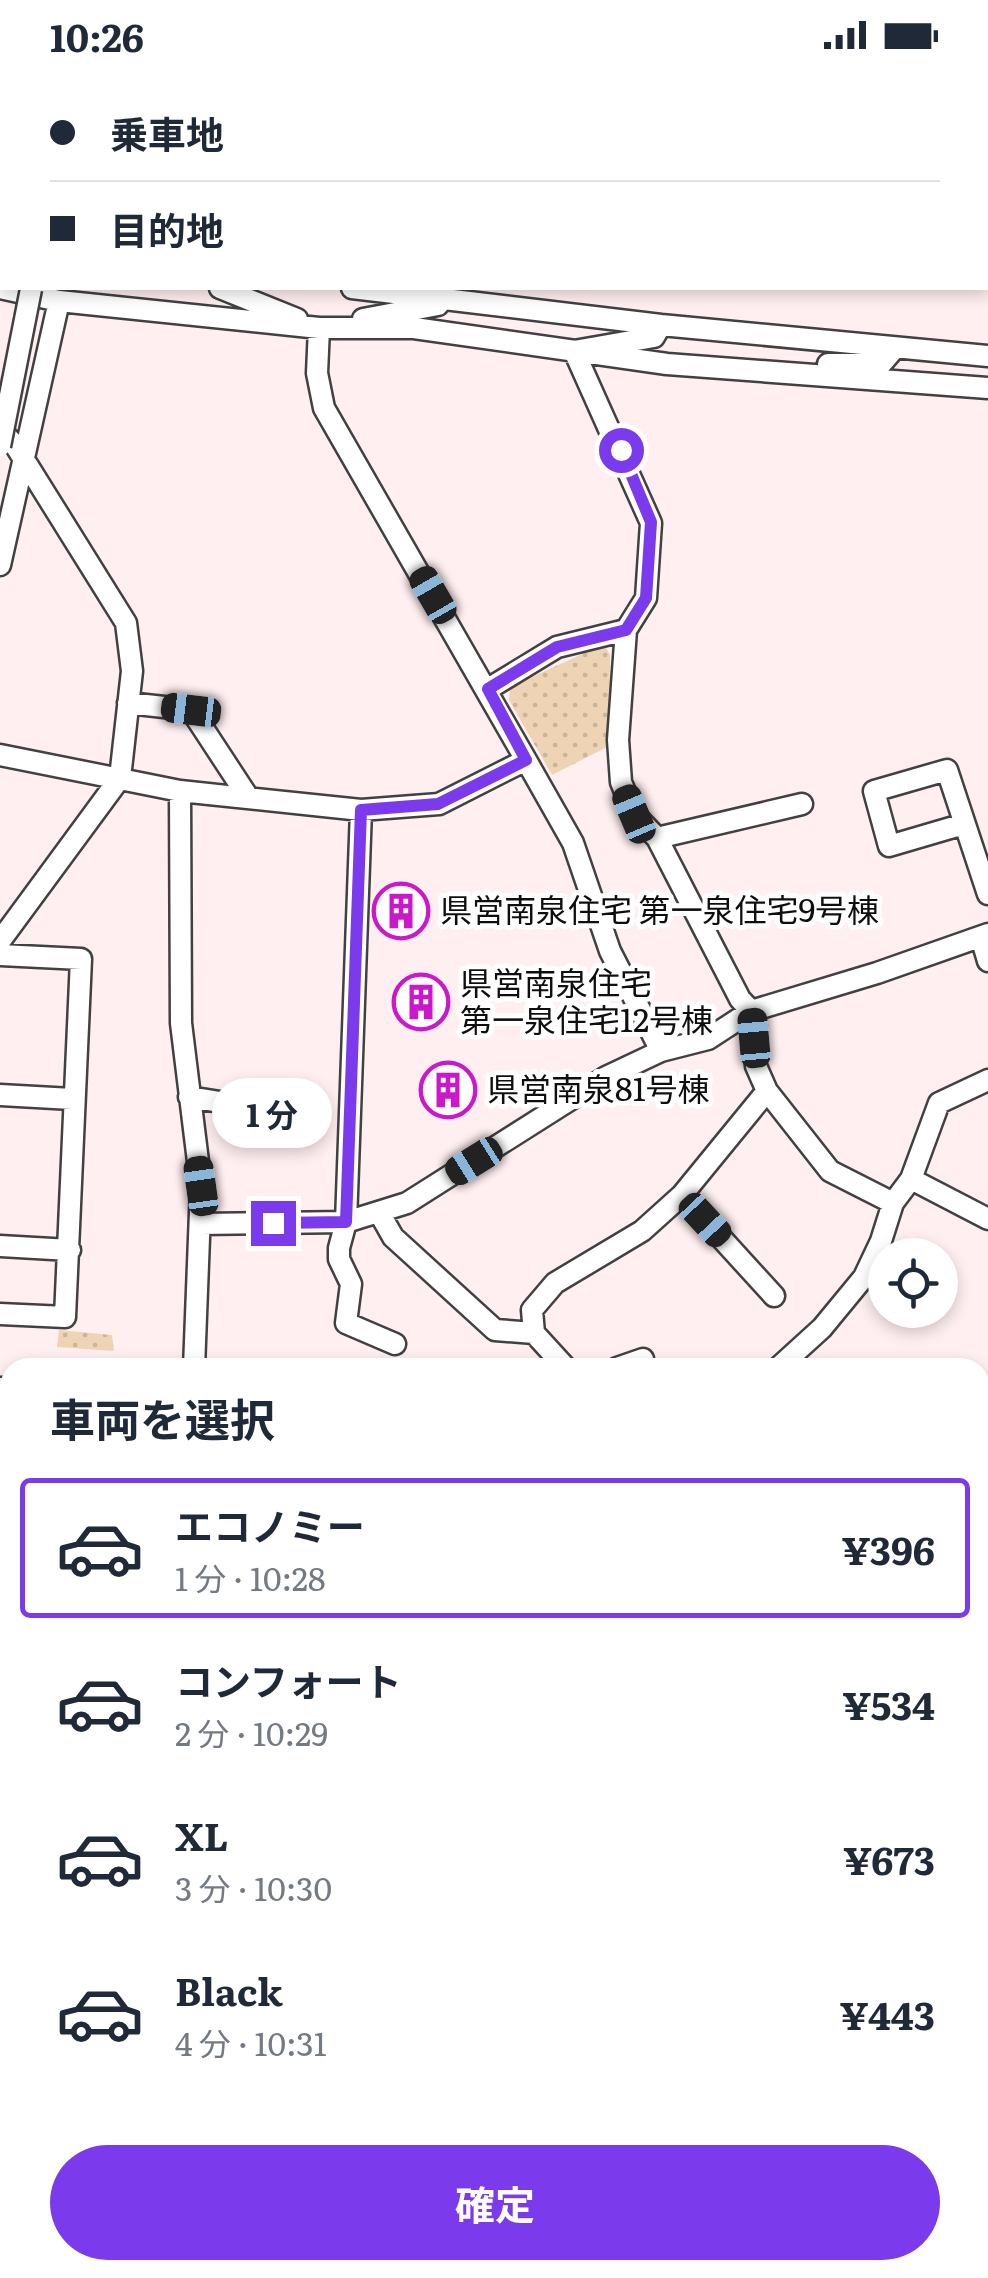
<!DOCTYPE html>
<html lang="ja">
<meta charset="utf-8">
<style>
body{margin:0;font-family:Literata,"Noto Sans JP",serif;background:#f2f2f3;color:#1f2937;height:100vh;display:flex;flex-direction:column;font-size:38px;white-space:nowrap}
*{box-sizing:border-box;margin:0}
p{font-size:32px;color:#747a83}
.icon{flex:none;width:55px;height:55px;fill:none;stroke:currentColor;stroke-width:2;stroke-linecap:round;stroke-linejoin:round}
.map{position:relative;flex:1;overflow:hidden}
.drawer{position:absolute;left:0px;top:1288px;width:990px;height:922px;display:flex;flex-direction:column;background:#fff;border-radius:30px 30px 0 0;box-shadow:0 5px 15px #0003}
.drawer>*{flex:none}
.hud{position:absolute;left:0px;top:0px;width:990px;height:220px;box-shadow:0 5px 15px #0003;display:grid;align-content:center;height:220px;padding:0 50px;background:#fff}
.tools{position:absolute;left:868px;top:1168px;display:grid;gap:20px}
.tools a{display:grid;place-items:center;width:90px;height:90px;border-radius:50%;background:#fff;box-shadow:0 5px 15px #0003;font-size:50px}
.end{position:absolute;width:45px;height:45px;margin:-22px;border:12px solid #7c3aed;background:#fff;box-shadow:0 0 0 5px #fff}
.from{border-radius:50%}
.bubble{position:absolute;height:70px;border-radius:35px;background:#fff;box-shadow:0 5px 15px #0003;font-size:32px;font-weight:700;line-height:70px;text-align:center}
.car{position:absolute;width:30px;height:60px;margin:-30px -15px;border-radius:12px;box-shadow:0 0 8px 2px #0007;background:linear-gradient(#222 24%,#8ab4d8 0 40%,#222 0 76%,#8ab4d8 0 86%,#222 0)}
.hud b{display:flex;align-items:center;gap:35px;height:95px;font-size:38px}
.hud b+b{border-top:2px solid #e0e1e3}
.hud i{width:25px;height:25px;background:#1f2937}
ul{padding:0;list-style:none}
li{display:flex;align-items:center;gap:30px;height:140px;margin:0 20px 15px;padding:0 30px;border:5px solid transparent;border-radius:10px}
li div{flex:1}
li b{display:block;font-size:38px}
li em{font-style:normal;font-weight:700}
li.active{border-color:#7c3aed}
li>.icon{width:90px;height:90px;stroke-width:1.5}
h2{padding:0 50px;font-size:45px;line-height:120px}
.cta{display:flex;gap:20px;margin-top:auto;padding:20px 50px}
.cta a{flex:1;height:115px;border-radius:60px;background:#7c3aed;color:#fff;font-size:40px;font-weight:700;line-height:115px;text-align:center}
.status{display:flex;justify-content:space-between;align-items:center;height:70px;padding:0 50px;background:#fff;direction:ltr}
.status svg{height:28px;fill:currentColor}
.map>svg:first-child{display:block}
</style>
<div class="status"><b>10:26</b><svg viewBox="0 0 49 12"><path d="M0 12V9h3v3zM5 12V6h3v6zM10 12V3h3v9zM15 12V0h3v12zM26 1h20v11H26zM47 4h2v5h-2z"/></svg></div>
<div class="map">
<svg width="988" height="2208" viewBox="0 0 988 2208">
<defs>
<pattern id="industrial-furrows" width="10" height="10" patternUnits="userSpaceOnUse" patternTransform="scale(2.5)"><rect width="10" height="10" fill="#e1e2ed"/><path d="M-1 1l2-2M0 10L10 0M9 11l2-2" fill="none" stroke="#c0c1ca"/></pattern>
<pattern id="park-dots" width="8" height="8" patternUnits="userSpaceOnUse" patternTransform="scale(2.5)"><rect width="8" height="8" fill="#eed3b4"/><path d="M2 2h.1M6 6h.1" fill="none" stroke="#cbb49a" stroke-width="1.8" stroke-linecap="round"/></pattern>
<pattern id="water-rules" width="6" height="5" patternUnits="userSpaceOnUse" patternTransform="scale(2.5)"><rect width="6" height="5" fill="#aefccf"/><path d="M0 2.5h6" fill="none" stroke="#94d7b1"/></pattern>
</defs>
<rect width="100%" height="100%" fill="#ffeff1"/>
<!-- industrial -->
<path fill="url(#industrial-furrows)" d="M 988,1964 L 988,2035 L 980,2022 L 980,1970 Z
M 988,2117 L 988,2208 L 985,2208 L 980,2200 L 980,2122 Z"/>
<!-- park -->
<path fill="url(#park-dots)" d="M 604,574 L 610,585 L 611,675 L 552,705 L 509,630 L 510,617 Z
M 59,1260 L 112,1265 L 114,1281 L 57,1277 Z
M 0,1907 L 10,1908 L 10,1989 L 0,1987 Z
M 375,2200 L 472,2200 L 477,2208 L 379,2208 Z"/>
<!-- pitch -->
<path fill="#f4d9c7" d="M 102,2200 L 272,2200 L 270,2208 L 101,2208 Z"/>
<!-- water -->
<path fill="url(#water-rules)" stroke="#2eda7b" stroke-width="2.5" d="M 559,0 L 988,0 L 988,32 L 988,2 Z"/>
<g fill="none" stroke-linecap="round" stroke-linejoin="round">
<!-- river -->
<path stroke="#aefccf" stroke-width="32" d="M 0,1529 L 10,1532
M 980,1822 L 988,1818
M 0,2122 L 10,2124"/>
<!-- minor casing -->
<g stroke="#414141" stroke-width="25">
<path id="minor" d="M 67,2 L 67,0
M 0,172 L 2,173
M 0,218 L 59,231 L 319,258 L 414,258 L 667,294 L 988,318
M 220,218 L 297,249
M 352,218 L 661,255 L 988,286
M 363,249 L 438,235
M 661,255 L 654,267 L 574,281 L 651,453 L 646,528 L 626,560 L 618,670 L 621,712 L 634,744 L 657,768 L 740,929 L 751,941 L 756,996 L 767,1021 L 830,1101 L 893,1133
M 828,294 L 881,294 L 894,279
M 0,360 L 15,375 L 126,553 L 132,601 L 120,708 L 0,871
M 0,495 L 59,231
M 488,619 L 557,577 L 626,560
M 128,633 L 191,640 L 248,727
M 0,685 L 180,721 L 181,953 L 201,1116 L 194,1298
M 526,690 L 573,773 L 610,881 L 661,981 L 708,969 L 751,941 L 877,903 L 988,864
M 180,721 L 361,740 L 439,734 L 526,690 L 324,338 L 317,303 L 319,258
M 361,740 L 346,1152 L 339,1178 L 339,1189 L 351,1214 L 346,1253 L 395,1274
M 964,754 L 889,776 L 874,721 L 947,700 L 988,824
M 657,768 L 802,734
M 981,867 L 988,891
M 0,885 L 81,889 L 65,1247 L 0,1244
M 0,1025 L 72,1029
M 189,1027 L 263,1039
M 911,1109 L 988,1149
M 682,1125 L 774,1226
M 380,1144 L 393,1167 L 495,1260 L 534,1263
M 200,1154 L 346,1152 L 407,1133 L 606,1007 L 661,981
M 0,1176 L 70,1180
M 566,1298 L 534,1263 L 532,1240 L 555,1213 L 642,1161 L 682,1125 L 767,1021
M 617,1298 L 643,1289
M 778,1298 L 822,1258 L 864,1207 L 881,1171 L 893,1133 L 911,1109 L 939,1033 L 988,1010
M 0,1318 L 10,1318
M 980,1388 L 988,1384
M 980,1413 L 988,1409
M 0,1517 L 10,1518
M 0,1541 L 10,1543
M 980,1636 L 988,1655
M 0,1657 L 10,1658
M 0,1792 L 10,1794
M 980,1792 L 988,1788
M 980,1850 L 988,1846
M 0,1894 L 10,1896
M 0,1997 L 10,1999
M 0,2096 L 10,2098
M 0,2144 L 10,2146
M 475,2200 L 481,2208
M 892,2200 L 896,2208
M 971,2200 L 975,2208
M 292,2208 L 293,2200
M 615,2208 L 627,2200
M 858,2208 L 870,2200"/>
</g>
<!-- minor -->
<use href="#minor" stroke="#fff" stroke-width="20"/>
<!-- minor-bridge casing -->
<g stroke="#414141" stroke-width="25" stroke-linecap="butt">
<path id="minor-bridge" d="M 0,376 L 31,219"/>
</g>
<!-- minor-bridge -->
<use href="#minor-bridge" stroke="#fff" stroke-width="20"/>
</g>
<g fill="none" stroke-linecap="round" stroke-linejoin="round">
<!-- route -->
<path stroke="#7c3aed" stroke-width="12" d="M 273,1153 L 346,1152 L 361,740 L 438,734 L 526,690 L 488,619 L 557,577 L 626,560 L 646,528 L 651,452 L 621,380"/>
</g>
<!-- icons -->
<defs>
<g id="building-ring" transform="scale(2.875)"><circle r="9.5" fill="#fff" stroke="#cb18cb" stroke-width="1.5"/><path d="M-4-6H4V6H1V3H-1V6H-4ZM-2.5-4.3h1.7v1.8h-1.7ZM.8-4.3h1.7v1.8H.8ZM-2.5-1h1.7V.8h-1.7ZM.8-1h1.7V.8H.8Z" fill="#cb18cb"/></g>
</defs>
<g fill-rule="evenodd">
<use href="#building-ring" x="401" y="841"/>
<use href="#building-ring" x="421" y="932"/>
<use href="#building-ring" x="448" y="1020"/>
</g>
<g text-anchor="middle" stroke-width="10" stroke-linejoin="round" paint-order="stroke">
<!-- poi labels -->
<g font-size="32" fill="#0e0e0e" stroke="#fff" text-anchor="start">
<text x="440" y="852">県営南泉住宅 第一泉住宅9号棟</text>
<text x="460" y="925">県営南泉住宅<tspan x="460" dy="37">第一泉住宅12号棟</tspan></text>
<text x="487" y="1031">県営南泉81号棟</text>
</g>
</g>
</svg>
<div class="tools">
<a><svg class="icon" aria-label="locate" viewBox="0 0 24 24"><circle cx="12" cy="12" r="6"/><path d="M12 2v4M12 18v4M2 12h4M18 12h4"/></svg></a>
</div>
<i class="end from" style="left:621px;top:380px"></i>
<i class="end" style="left:273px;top:1153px"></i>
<div class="bubble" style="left:212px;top:1008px;width:120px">1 分</div>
<i class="car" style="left:433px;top:525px;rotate:330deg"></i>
<i class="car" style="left:191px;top:640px;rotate:277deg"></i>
<i class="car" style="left:634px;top:744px;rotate:337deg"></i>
<i class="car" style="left:754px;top:968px;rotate:355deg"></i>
<i class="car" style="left:474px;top:1091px;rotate:238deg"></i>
<i class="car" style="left:201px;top:1116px;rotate:352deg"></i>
<i class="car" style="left:705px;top:1150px;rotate:137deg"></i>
<div class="hud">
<b><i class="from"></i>乗車地</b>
<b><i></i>目的地</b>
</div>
<section class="drawer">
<h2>車両を選択</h2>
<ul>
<li class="active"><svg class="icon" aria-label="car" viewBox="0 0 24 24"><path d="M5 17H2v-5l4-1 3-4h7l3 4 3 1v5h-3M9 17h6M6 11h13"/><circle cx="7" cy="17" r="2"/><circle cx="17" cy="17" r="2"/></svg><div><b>エコノミー</b><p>1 分 · 10:28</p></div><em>¥396</em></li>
<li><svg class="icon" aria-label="car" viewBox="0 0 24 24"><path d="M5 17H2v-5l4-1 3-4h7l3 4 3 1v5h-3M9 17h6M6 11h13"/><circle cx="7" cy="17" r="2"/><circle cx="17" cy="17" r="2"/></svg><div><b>コンフォート</b><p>2 分 · 10:29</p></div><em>¥534</em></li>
<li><svg class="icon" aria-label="car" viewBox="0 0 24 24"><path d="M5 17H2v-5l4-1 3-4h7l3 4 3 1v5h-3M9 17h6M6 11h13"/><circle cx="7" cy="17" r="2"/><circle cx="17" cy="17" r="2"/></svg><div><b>XL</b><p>3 分 · 10:30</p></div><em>¥673</em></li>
<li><svg class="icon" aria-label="car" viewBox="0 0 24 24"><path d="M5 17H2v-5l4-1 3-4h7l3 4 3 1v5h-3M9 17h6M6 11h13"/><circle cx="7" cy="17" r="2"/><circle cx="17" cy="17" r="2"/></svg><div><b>Black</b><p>4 分 · 10:31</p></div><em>¥443</em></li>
</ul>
<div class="cta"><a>確定</a></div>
</section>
</div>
